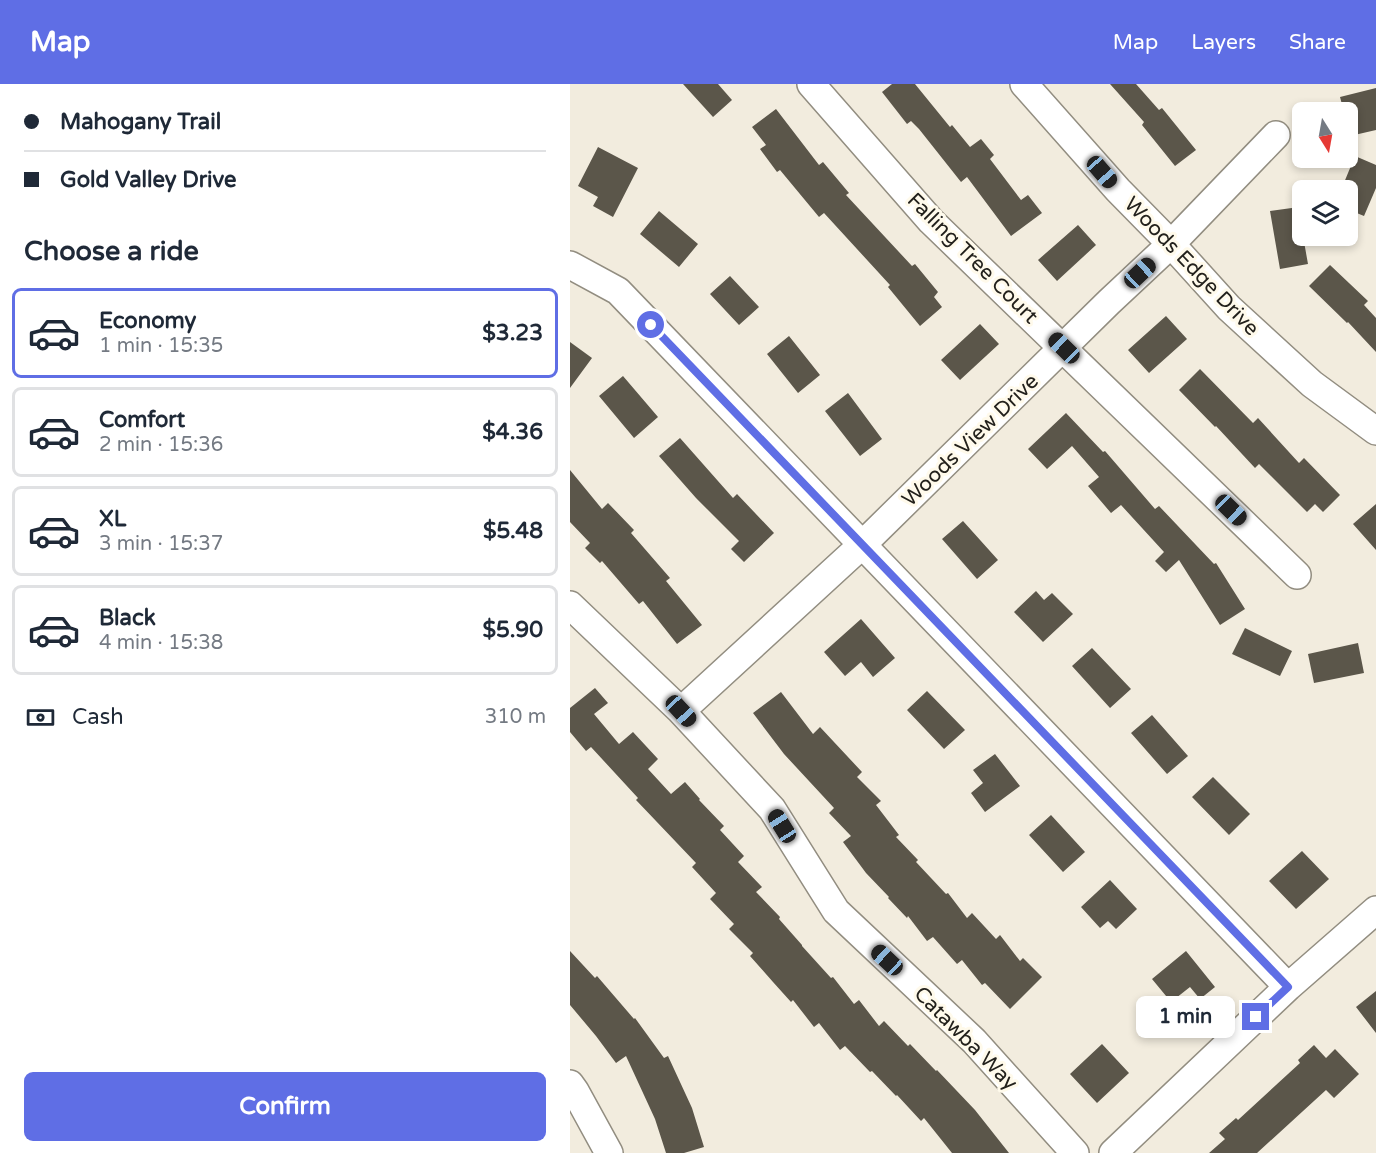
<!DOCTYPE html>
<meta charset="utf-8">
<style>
body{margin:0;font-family:"Varela Round",sans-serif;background:#f6f6f7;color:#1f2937;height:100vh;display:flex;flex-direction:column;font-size:22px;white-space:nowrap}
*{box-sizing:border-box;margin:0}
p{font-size:20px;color:#747a83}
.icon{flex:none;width:33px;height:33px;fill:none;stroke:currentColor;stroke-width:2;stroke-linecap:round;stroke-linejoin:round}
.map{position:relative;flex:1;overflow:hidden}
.drawer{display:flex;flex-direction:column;background:#fff;width:570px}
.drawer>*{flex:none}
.top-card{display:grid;align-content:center;height:132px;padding:0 24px;background:#fff}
.needle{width:39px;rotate:169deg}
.tools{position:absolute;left:722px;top:18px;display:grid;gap:12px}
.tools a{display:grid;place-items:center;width:66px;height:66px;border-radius:9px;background:#fff;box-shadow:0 3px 9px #0003;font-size:30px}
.end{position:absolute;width:27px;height:27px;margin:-14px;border:8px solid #5f6ee5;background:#fff;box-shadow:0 0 0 3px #fff}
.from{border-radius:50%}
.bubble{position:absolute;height:42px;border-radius:9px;background:#fff;box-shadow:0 3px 9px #0003;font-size:20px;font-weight:700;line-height:42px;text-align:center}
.car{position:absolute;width:18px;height:36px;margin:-18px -9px;border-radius:8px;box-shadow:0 0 4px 2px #0007;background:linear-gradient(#222 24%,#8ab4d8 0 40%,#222 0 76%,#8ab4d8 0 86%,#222 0)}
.top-card b{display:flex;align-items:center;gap:21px;height:57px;font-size:22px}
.top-card b+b{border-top:2px solid #e0e1e3}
.top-card i{width:15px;height:15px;background:#1f2937}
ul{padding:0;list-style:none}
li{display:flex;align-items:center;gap:18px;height:90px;margin:0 12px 9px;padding:0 12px;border:3px solid #e0e1e3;border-radius:9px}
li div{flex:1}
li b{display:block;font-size:22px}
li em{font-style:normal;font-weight:700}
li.on{border-color:#5f6ee5}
li>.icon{width:54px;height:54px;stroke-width:1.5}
h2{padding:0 24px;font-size:27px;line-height:72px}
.pay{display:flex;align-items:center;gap:15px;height:66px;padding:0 24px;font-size:22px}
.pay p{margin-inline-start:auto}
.action{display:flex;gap:12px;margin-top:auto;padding:12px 24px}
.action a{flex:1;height:69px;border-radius:9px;background:#5f6ee5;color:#fff;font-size:24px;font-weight:700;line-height:69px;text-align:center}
header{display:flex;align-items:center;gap:36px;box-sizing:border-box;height:84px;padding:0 30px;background:#5f6ee5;color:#fff}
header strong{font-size:28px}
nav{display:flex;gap:33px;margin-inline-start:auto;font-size:21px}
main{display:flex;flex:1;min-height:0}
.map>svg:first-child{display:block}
</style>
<header>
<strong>Map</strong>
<nav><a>Map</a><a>Layers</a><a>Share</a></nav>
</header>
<main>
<section class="drawer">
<div class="top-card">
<b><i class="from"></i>Mahogany Trail</b>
<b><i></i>Gold Valley Drive</b>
</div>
<h2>Choose a ride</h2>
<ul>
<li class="on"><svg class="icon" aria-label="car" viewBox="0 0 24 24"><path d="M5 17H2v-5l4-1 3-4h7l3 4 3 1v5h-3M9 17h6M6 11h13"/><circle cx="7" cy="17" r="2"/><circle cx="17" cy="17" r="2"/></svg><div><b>Economy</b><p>1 min · 15:35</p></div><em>$3.23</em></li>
<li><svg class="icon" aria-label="car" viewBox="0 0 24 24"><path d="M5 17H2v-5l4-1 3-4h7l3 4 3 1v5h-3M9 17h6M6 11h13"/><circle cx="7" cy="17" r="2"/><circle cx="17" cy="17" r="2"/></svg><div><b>Comfort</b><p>2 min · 15:36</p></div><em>$4.36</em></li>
<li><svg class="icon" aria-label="car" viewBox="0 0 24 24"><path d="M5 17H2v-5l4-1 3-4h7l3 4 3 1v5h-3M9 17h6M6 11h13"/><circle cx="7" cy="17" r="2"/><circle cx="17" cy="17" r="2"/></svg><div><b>XL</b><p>3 min · 15:37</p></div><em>$5.48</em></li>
<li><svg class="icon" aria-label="car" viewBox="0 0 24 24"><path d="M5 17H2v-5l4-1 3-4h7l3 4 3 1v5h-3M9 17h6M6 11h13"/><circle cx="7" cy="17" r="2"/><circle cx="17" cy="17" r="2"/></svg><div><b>Black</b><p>4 min · 15:38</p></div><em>$5.90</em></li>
</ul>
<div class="pay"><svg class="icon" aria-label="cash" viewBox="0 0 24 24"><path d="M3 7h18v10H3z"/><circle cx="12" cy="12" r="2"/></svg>Cash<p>310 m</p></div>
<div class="action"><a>Confirm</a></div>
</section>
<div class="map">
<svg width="806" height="1069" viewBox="0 0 806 1069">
<rect width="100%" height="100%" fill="#f2ecde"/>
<!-- building -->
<path fill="#5b564a" d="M 113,0 L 148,0 L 162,16 L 143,33 Z
M 322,0 L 345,0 L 380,43 L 382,41 L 400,63 L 411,55 L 424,71 L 420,75 L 451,116 L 458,111 L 472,129 L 441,152 L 397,93 L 391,98 L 349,45 L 341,37 L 337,40 L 312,8 Z
M 540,0 L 566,0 L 589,26 L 592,24 L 626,66 L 605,82 L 572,41 L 574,38 Z
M 806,4 L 806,46 L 780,52 L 777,40 L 777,28 L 774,28 L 770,13 Z
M 206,25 L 249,81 L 253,78 L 279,109 L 276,111 L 342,182 L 345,180 L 368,208 L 364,213 L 372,223 L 350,242 L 318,203 L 320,201 L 254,129 L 249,133 L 210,86 L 207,88 L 190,65 L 196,61 L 182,43 Z
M 28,63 L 68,84 L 43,133 L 23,122 L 28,113 L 8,102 Z
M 785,72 L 806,81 L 806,104 L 794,132 L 777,125 L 777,106 L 771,106 Z
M 729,123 L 732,152 L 733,152 L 738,180 L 710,185 L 700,127 Z
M 89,127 L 128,160 L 109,183 L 70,150 Z
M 508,141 L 526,161 L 487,197 L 468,176 Z
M 760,181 L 798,217 L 794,221 L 806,234 L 806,268 L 778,238 L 777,239 L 739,202 Z
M 160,192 L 189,223 L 169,241 L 140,210 Z
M 596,232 L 617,255 L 579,289 L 558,266 Z
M 410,240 L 429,260 L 390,296 L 371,276 Z
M 219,252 L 250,291 L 228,309 L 197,270 Z
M 0,258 L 22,274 L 0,304 Z
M 630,285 L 683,339 L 688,334 L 729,379 L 734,374 L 770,411 L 753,428 L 745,420 L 737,428 L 689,380 L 685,384 L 646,342 L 645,343 L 609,306 Z
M 53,292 L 88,333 L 64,354 L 29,312 Z
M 278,309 L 312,355 L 290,372 L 255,327 Z
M 496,329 L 533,368 L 535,367 L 585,425 L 589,422 L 644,480 L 646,479 L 675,525 L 650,541 L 609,476 L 596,488 L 585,477 L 594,468 L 551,421 L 541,429 L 518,402 L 529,393 L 502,362 L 477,385 L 458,365 Z
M 110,354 L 163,414 L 167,410 L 204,449 L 174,478 L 161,465 L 169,457 L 126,414 L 89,372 Z
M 0,386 L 32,425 L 38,419 L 64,446 L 61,449 L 100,494 L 96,497 L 132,541 L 107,560 L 73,517 L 69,520 L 32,477 L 30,479 L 15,464 L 20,459 L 0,438 Z
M 806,420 L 806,466 L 783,440 Z
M 393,437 L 428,476 L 407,495 L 372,455 Z
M 466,507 L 474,516 L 482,509 L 503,530 L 473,558 L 444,528 Z
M 291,535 L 325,574 L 303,593 L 291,578 L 275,592 L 254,568 Z
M 675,544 L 722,567 L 710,592 L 662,570 Z
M 788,559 L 794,589 L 744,599 L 738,570 Z
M 522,564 L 561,605 L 540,624 L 502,582 Z
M 25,604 L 38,619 L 24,630 L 49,660 L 63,648 L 88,675 L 78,685 L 101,710 L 115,698 L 130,715 L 129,716 L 154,742 L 150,746 L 174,772 L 168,778 L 192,803 L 186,808 L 210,833 L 209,835 L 232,861 L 232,862 L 261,894 L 263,893 L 284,920 L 289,916 L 309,942 L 314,937 L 338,962 L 340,960 L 366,987 L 367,986 L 405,1026 L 439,1069 L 382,1069 L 354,1034 L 351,1037 L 327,1011 L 326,1012 L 302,987 L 300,988 L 275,962 L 270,966 L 249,939 L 244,943 L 223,916 L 221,918 L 203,898 L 180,872 L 183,869 L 159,845 L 164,840 L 140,815 L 146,809 L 122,783 L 126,779 L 66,716 L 68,714 L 21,663 L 16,667 L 0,648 L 0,624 Z
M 357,607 L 395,646 L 374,665 L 337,626 Z
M 211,608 L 243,650 L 250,643 L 292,688 L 287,693 L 311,717 L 306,721 L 329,751 L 326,753 L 348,776 L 346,778 L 376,810 L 378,809 L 397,834 L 402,829 L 426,855 L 430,851 L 450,877 L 453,874 L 472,893 L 440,925 L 415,899 L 412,901 L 392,876 L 387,880 L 363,853 L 357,857 L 338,832 L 337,834 L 318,814 L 319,813 L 296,789 L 273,758 L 281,752 L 259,729 L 264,724 L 214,670 L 183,629 Z
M 582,631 L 618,672 L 597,690 L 561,649 Z
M 425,670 L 450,702 L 415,728 L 401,709 L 413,699 L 403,686 Z
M 643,693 L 680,730 L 659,751 L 622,713 Z
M 481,731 L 515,768 L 493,788 L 459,751 Z
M 732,767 L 759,795 L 726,825 L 699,797 Z
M 540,796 L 567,825 L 546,845 L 538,837 L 530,844 L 511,823 Z
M 0,867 L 25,894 L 27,892 L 64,935 L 65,934 L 94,974 L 98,972 L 122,1024 L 134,1063 L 114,1069 L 96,1069 L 85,1035 L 56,972 L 46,979 L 26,952 L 0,921 Z
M 616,867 L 645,903 L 630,915 L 620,903 L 601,918 L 582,895 Z
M 806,907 L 806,949 L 786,923 Z
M 532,960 L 559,989 L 527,1019 L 500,990 Z
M 744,961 L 756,974 L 765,965 L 789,990 L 764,1014 L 756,1006 L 687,1069 L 639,1069 L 655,1055 L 649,1049 L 666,1034 L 668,1036 L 730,979 L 728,976 Z"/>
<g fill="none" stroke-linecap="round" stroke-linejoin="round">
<!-- minor casing -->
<g stroke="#928d80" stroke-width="30">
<path id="minor" d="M 241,0 L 361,137 L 727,491
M 454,0 L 548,106 L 601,160 L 659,224 L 742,300 L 806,347
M 0,181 L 48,207 L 718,903
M 0,521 L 111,627 L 202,725 L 266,827 L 404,957 L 505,1069
M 111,627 L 293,460 L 539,218 L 601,160 L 706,51
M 0,1000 L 5,1007 L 39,1069
M 543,1069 L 718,903 L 806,826"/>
</g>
<!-- minor -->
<use href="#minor" stroke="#fff" stroke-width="27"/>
</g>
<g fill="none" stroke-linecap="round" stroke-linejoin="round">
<!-- route -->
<path stroke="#5f6ee5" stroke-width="8" d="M 81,241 L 718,903 L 686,933"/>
</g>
<g text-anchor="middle" stroke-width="6" stroke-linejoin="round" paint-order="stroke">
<!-- street labels -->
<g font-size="21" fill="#23211c" stroke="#fffaeb">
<text transform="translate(403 174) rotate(45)" y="7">Falling Tree Court</text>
<text transform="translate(622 182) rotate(46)" y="7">Woods Edge Drive</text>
<text transform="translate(400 356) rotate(-44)" y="7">Woods View Drive</text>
<text transform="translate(396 954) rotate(45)" y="7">Catawba Way</text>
</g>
</g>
</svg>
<div class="tools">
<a><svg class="needle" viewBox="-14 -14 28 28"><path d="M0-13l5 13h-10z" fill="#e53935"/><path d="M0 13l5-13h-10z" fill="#747a83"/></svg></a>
<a><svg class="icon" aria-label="layers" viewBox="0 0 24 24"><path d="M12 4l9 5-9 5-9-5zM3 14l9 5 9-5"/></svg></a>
</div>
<i class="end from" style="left:81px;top:241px"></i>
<i class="end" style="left:686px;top:933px"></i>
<div class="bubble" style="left:566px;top:912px;width:99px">1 min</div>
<i class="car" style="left:532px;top:88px;rotate:139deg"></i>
<i class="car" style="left:570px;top:189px;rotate:47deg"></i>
<i class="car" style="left:494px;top:264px;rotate:314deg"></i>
<i class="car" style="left:661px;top:426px;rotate:134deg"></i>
<i class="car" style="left:111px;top:627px;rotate:137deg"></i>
<i class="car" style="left:212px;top:742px;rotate:328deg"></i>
<i class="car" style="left:317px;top:876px;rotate:313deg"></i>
</div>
</main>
